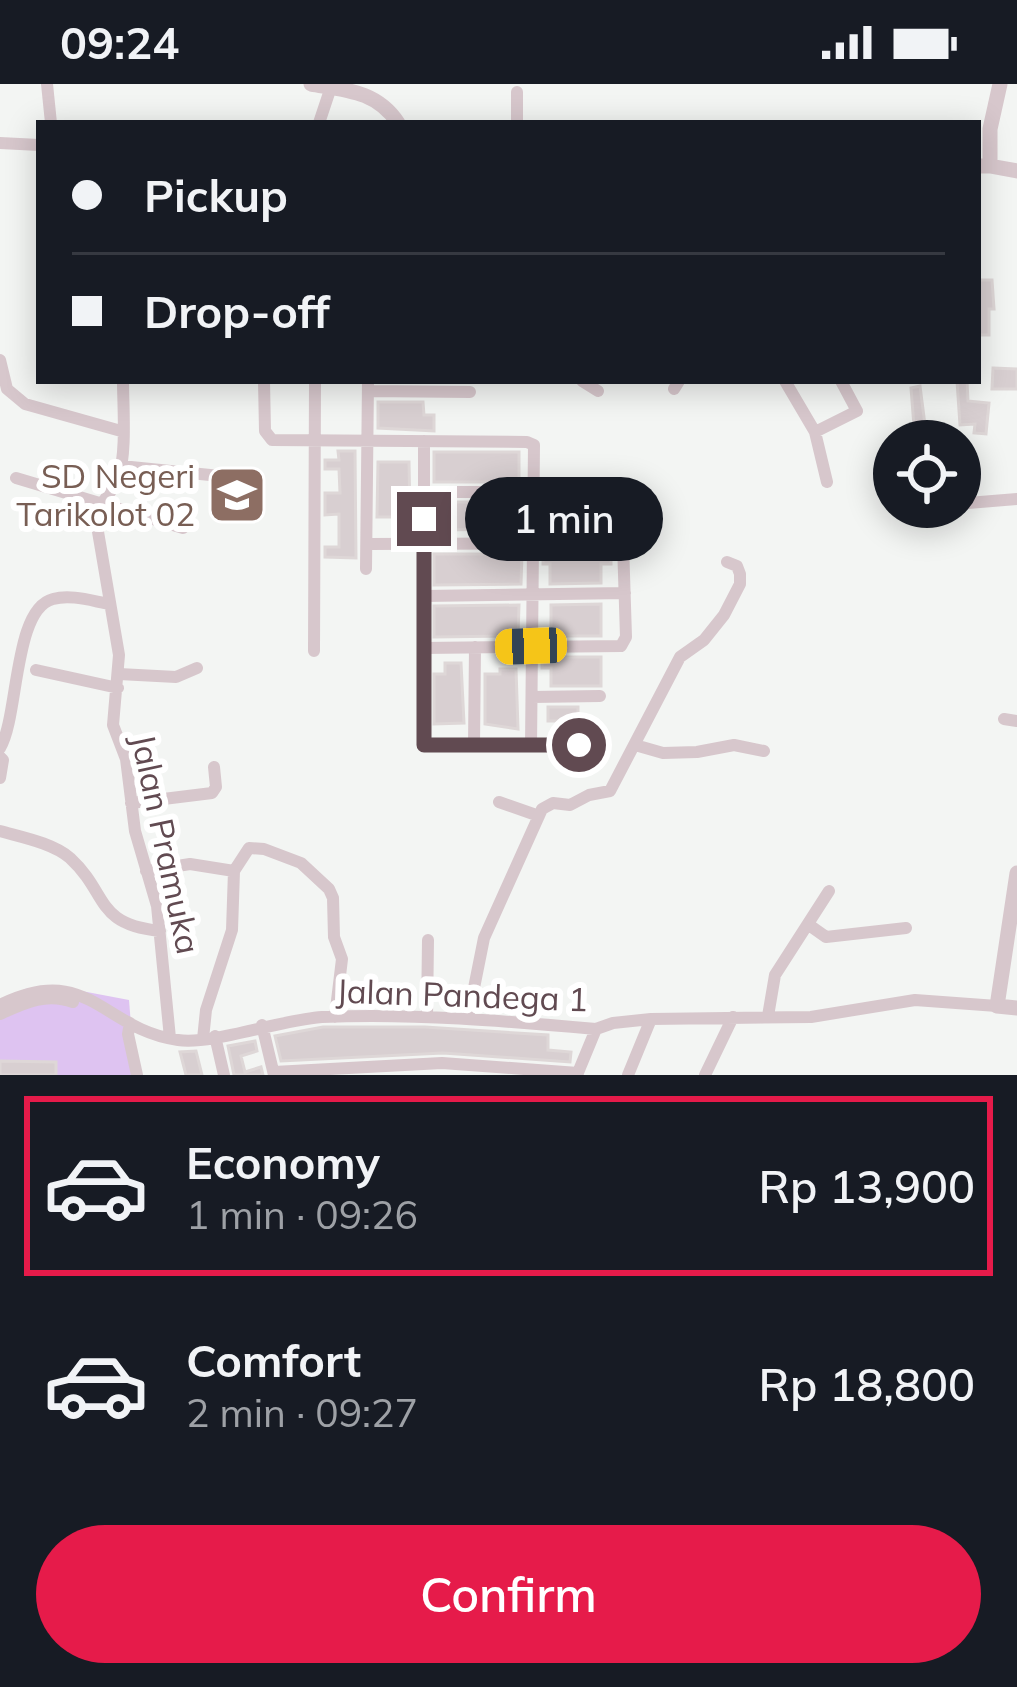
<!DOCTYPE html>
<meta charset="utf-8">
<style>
body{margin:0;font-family:Mulish,sans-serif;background:#20242c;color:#f1f3f6;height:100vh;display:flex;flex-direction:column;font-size:45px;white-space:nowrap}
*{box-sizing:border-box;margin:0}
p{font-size:39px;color:#9ea1a6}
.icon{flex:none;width:66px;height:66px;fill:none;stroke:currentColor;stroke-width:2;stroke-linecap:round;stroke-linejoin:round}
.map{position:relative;height:991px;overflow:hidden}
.side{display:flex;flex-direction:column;background:#171b24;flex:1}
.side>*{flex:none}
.hud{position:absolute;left:36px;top:36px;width:945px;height:264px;border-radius:0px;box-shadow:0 6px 30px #0003;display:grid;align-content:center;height:264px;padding:0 36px;background:#171b24}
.tools{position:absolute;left:873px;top:336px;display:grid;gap:24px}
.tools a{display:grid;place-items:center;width:108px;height:108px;border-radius:50%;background:#171b24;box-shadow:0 6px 30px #0003;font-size:60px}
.end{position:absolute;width:54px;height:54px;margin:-27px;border:15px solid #614a51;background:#fff;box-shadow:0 0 0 6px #fff}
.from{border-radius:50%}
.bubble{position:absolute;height:84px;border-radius:42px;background:#171b24;box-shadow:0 6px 30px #0003;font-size:39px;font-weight:600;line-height:84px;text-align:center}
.car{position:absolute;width:36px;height:72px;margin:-36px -18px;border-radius:15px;box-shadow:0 0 9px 3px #0007;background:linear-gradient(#f5c518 24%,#345 0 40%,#f5c518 0 76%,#345 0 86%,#f5c518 0)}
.hud b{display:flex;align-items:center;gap:42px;height:114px;font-size:45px}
.hud b+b{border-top:3px solid #363941}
.hud i{width:30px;height:30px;background:#f1f3f6}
ul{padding:21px 0 0;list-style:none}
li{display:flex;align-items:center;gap:36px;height:180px;margin:0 24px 18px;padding:0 12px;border:6px solid transparent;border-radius:0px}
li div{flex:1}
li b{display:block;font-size:45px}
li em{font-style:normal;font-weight:600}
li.selected{border-color:#e61b4a}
li>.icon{width:108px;height:108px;stroke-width:1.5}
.primary-button{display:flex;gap:24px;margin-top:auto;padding:24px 36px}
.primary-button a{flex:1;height:138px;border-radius:72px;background:#e61b4a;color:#fff;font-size:48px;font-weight:600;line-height:138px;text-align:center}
.status{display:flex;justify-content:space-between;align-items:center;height:84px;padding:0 60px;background:#171b24;direction:ltr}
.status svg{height:33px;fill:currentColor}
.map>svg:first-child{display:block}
</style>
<div class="status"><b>09:24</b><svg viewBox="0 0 49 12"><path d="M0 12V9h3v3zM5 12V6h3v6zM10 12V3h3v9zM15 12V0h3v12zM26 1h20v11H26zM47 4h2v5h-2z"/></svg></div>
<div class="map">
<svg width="1017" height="991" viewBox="0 0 1017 991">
<rect width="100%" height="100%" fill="#f3f5f3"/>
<!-- green -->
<path fill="#dec3f1" d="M 50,901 L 129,916 L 135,991 L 0,991 L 0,920 L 25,905 Z"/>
<!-- building -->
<path fill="#d8cfd1" stroke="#ded7d7" stroke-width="3" d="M 978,196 L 992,196 L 994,225 L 989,225 L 989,251 L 979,251 Z
M 993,284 L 1017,285 L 1017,305 L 992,305 Z
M 957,297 L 967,297 L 968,317 L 989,319 L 986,350 L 974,349 L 975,340 L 960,341 Z
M 920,302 L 925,341 L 914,342 L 911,304 Z
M 378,318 L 423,318 L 424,331 L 434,331 L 434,347 L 378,344 Z
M 338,367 L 355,367 L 356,474 L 325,473 L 325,463 L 339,463 L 339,430 L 325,431 L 325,409 L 340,409 L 339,385 L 325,385 L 325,376 L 339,376 Z
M 434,368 L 519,368 L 519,398 L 434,398 Z
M 378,378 L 409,378 L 410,433 L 377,433 Z
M 434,418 L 520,418 L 521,445 L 434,446 Z
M 554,418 L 564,418 L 564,429 L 584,429 L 584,418 L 593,418 L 594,445 L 544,446 L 544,430 L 554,430 Z
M 434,470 L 522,470 L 521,500 L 434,501 Z
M 543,470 L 611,470 L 611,480 L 601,480 L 601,499 L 550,500 L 550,480 L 543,480 Z
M 601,520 L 601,552 L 551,552 L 551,521 Z
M 519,521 L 518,552 L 434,553 L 434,522 Z
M 542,573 L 601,573 L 601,602 L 551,602 L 551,584 L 542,584 Z
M 445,579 L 461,579 L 464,639 L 434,640 L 434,590 L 445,590 Z
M 500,585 L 516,585 L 518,645 L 485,640 L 485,590 L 500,590 Z
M 548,623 L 578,623 L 578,637 L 548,637 Z
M 323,943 L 425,943 L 548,951 L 548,966 L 571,968 L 570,978 L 443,969 L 281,977 L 275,952 Z
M 255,957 L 257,967 L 241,972 L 245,988 L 261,983 L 263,991 L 234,991 L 228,962 Z
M 196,967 L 202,991 L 186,991 L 180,968 Z
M 0,977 L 56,978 L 56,991 L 0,991 Z"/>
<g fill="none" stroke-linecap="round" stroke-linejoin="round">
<!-- minor -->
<path stroke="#d7c7cc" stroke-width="12" d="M 47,0 L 51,39
M 319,39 L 331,3
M 517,39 L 517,8
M 0,59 L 39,61
M 0,276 L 7,305 L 25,320 L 121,347
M 123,297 C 123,322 127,371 118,394 C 112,410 99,417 96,436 L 119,571 L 113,641 L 126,675 L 135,747 L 157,822 L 170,954
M 264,297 L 265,347 L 272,356 L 527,358 L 534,361 L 531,662
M 582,297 L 598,307
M 785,297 L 815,348 L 827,398
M 674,305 L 679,297
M 368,307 L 470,308
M 815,348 L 857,327 L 841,297
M 424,357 L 424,661 L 579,661 L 591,649
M 121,382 L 220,392
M 16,394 L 183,444
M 424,408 L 596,408
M 968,419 L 1017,415
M 367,460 L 623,459 L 626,553 L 621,562 L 423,564
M 366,485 L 368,297
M 424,512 L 625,509
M 314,567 L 315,297
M 36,586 L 118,604
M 119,590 L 176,593 L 197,584
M 532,613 L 600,612
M 1004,635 L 1017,637
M 474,661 L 475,563
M 635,661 L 663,669 L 697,668 L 734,661 L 764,667
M 0,664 C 19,633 13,525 53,515 C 71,510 92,517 110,520
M 0,673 L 3,676 L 0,694
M 499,718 L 539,732
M 131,719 L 212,709 L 216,703 L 214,683
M 0,747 C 21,753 53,759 70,774 C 109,810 94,840 160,847
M 146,787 L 190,780 L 234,787
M 234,787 L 249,764 L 264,765 L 301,779 L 329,805 L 333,814 L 334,853 L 342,875 L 335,933
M 809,841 L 826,853 L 906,844
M 0,921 C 88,877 103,946 178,956 C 213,961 279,936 322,933 C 414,929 505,937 596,945 L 613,939 L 651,935 L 811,933 L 915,916 L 997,922
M 0,930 C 24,919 46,908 73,918
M 427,932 L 428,856
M 768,932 L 775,891 L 829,807
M 468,934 L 484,854 L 542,725 L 553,719 L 570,721 L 589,711 L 610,707 L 680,573 L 704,556 L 724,531 L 740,500 L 740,490 L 737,482 L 727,478
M 126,937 L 130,939 L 128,950 L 137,991
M 262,941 L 274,991
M 215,952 L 224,991
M 203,955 L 206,926 L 232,846 L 234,787
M 274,988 L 442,979 L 578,989
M 577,991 L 596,945
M 628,991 L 651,935
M 705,991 L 733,933"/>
<!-- tertiary -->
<path stroke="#d7c7cc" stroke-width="15" d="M 311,0 C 346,6 377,7 398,39
M 978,82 L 990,82 L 990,45 L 1000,0
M 990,82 L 1017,87
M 1017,789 L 997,922 L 1017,924"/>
</g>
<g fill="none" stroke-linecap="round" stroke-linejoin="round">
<!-- route -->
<path stroke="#614a51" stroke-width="15" d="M 424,435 L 424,661 L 579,661"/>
</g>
<!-- icons -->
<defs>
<g id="school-square" transform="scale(3)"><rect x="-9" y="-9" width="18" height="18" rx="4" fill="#8d6e63" stroke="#fff"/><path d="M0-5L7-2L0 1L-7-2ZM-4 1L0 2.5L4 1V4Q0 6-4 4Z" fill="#fff"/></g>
</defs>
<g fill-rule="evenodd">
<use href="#school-square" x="237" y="411"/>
</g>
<g text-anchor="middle" stroke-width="12" stroke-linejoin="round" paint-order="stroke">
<!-- education labels -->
<g font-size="33" fill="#785e54" stroke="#fff" text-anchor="end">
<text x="195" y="404">SD Negeri<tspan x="195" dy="38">Tarikolot 02</tspan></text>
</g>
<!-- street labels -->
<g font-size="33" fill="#614a51" stroke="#fff">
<text transform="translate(166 760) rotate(78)" y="12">Jalan Pramuka</text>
<text transform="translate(462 911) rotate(2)" y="12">Jalan Pandega 1</text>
</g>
</g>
</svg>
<div class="tools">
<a><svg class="icon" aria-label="locate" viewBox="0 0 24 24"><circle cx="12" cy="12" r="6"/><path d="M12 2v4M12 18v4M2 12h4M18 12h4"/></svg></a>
</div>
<i class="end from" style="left:579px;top:661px"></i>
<i class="end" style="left:424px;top:435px"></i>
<div class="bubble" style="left:465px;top:393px;width:198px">1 min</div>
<i class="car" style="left:531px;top:562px;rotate:268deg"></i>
<div class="hud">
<b><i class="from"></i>Pickup</b>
<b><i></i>Drop-off</b>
</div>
</div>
<section class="side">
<ul>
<li class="selected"><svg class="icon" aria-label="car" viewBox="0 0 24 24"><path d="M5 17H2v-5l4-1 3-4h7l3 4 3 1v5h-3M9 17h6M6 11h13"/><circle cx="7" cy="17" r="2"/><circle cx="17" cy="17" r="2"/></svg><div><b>Economy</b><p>1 min · 09:26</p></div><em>Rp 13,900</em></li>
<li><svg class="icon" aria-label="car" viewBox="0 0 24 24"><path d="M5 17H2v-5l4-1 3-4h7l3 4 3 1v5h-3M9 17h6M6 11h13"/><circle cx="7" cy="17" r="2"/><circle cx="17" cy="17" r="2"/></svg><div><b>Comfort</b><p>2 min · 09:27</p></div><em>Rp 18,800</em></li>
</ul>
<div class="primary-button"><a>Confirm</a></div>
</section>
